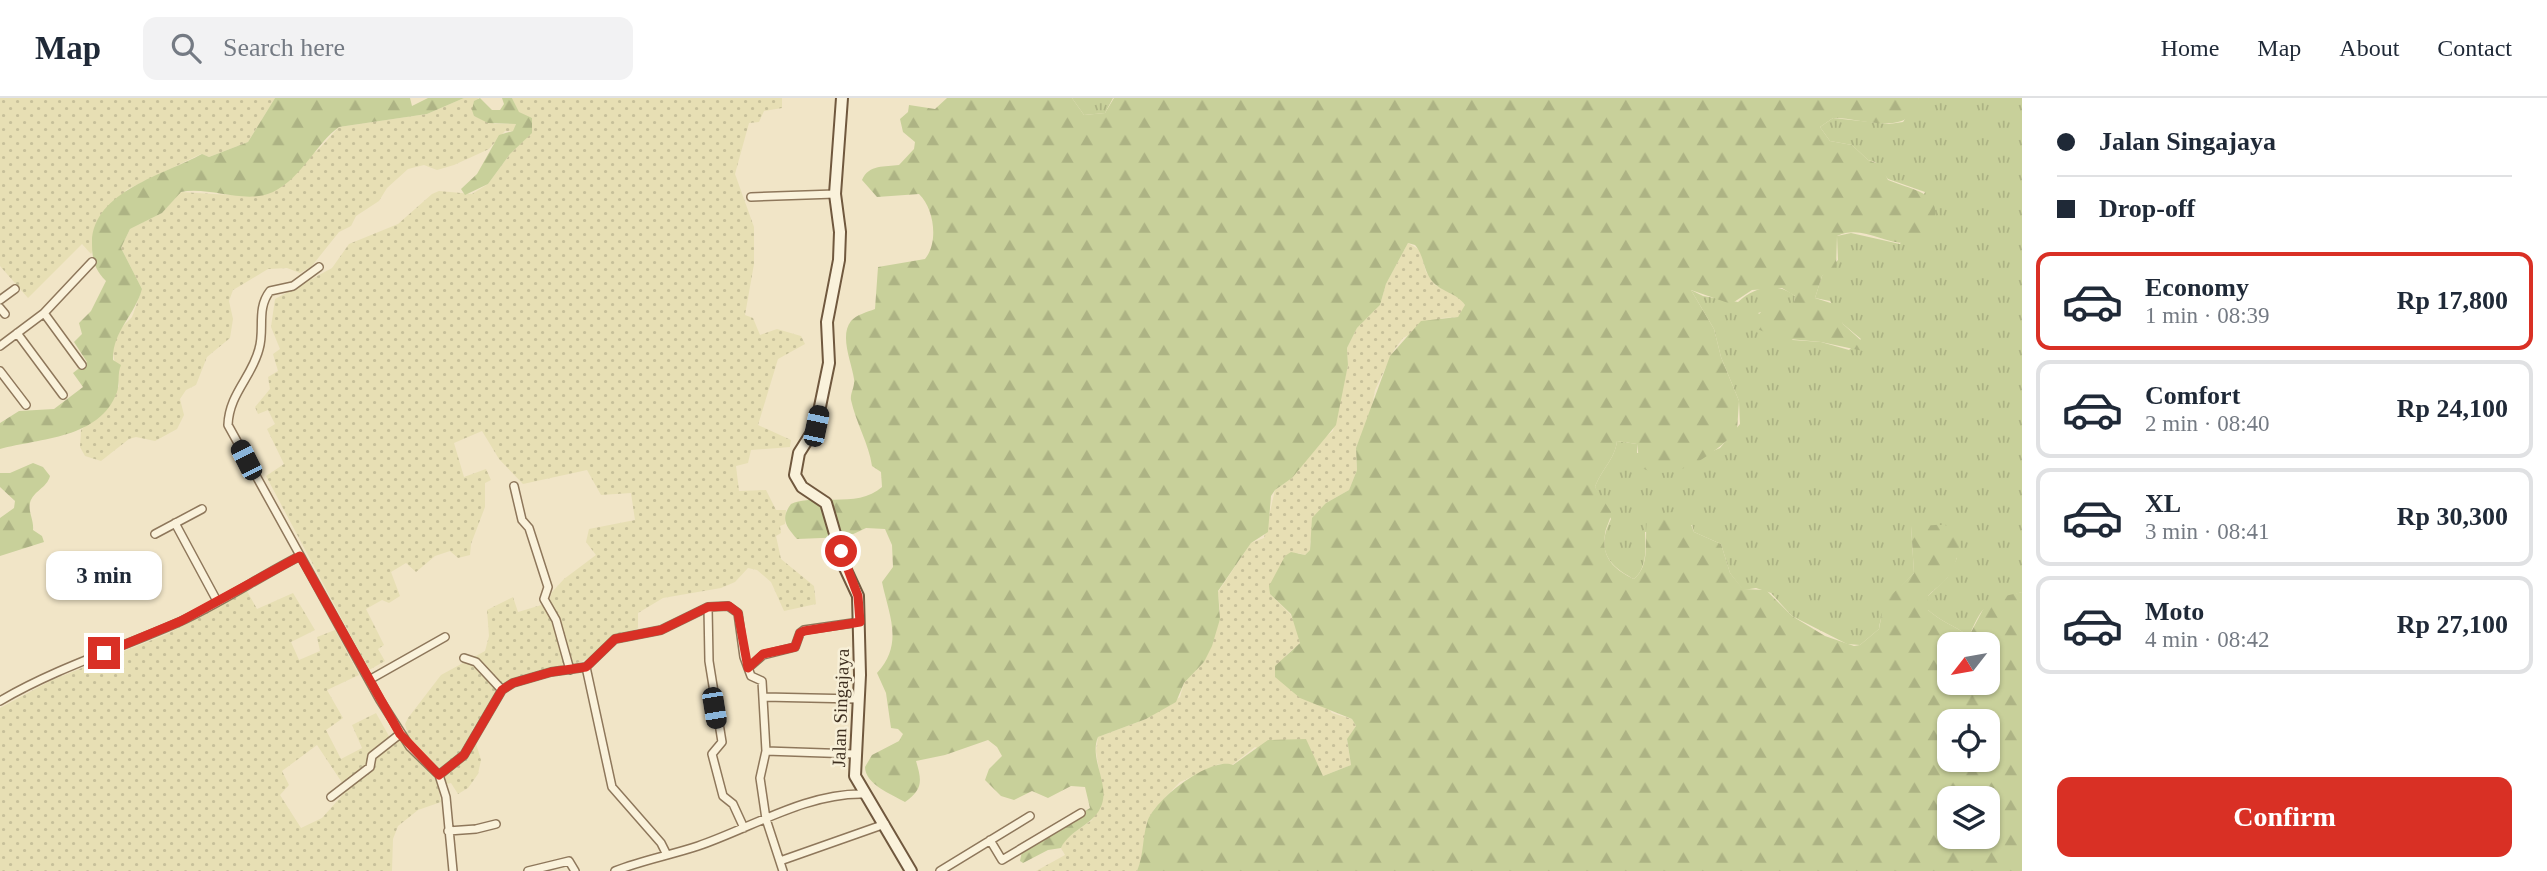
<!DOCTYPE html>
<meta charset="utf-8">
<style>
body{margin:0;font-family:"Times New Roman",serif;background:#f2f2f3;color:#1f2937;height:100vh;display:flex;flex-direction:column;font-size:26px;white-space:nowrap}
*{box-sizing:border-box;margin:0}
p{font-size:23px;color:#747a83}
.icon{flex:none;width:38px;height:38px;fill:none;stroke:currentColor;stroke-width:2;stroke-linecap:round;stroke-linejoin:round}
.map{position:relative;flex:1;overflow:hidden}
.drawer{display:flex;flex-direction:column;background:#fff;width:525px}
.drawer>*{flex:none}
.hud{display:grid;align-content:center;height:154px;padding:0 35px;background:#fff}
.needle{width:46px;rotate:239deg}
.tools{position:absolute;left:1937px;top:534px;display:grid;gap:14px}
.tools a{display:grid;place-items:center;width:63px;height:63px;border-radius:14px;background:#fff;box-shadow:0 2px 5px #0004;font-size:35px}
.end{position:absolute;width:32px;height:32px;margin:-16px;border:9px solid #d93025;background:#fff;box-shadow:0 0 0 4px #fff}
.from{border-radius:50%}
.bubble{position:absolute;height:49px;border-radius:14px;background:#fff;box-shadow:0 2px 5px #0004;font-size:23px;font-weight:700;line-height:49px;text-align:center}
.car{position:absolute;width:21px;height:42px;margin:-21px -10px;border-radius:9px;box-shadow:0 0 5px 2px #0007;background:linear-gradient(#222 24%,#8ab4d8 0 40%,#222 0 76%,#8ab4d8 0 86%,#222 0)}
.hud b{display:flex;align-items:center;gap:24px;height:66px;font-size:26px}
.hud b+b{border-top:2px solid #e0e1e3}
.hud i{width:18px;height:18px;background:#1f2937}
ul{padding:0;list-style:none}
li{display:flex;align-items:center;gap:21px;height:98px;margin:0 14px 10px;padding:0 21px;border:4px solid #e0e1e3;border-radius:14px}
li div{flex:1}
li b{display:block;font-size:26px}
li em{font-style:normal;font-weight:700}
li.on{border-color:#d93025}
li>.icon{width:63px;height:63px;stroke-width:1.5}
.primary-button{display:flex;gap:14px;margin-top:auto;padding:14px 35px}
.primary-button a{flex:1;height:80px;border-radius:14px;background:#d93025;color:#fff;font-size:28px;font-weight:700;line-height:80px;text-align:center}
header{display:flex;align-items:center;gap:42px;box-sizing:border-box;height:98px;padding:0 35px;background:#fff;border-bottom:2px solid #e0e1e3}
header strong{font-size:33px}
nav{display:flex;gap:38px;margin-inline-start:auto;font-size:24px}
.search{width:490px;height:63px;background:#f2f2f3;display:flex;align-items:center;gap:18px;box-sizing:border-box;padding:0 24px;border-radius:14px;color:#747a83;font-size:26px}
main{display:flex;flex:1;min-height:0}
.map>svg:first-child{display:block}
</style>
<header>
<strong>Map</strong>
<div class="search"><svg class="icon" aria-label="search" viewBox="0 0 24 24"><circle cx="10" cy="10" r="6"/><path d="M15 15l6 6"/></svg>Search here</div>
<nav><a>Home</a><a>Map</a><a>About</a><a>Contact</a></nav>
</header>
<main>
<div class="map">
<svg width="2022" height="773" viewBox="0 0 2022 773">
<defs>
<pattern id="farmland-dots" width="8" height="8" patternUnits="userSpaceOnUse" patternTransform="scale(1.75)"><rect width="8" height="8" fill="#e7dfb4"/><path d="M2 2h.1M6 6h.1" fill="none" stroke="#c7c09a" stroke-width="1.8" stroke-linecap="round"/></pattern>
<pattern id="grass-tufts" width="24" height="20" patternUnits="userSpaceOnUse" patternTransform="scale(1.75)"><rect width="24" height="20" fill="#c8d09a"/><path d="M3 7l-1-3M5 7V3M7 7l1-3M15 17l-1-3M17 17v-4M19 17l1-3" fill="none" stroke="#adb384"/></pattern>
<pattern id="forest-firs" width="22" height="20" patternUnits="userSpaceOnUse" patternTransform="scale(1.75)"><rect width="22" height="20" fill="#c8d09a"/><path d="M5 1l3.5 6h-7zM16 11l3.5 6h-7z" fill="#adb384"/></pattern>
</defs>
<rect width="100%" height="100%" fill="#f1e5c7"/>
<!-- farmland -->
<path fill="url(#farmland-dots)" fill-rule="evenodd" d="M 0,0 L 275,0 L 248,44 L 209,59 L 201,56 L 126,92 L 91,156 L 82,146 L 28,200 L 0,168 Z
M 464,0 L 478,0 L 474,18 L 495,26 L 516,26 L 514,33 L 505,33 L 489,51 L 454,67 L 437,72 L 424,67 L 408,71 L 387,90 L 379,103 L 356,118 L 351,128 L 339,134 L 311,169 L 300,175 L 287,170 L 268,171 L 233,192 L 229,203 L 233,221 L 230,240 L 207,259 L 196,287 L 186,292 L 180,301 L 184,317 L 177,331 L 155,343 L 136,339 L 129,341 L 101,363 L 85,358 L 80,349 L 81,332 L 97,318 L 119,288 L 112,249 L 122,229 L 132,219 L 142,191 L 121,150 L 130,131 L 162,115 L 180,94 L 248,98 L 317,53 L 339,29 L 427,16 Z
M 512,0 L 782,0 L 782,10 L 764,13 L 759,24 L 749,25 L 735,76 L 754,129 L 754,166 L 745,217 L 753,220 L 760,237 L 777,231 L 801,238 L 805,246 L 778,261 L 758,327 L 791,342 L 790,349 L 751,352 L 748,365 L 736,368 L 739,393 L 766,392 L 776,412 L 786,412 L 785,426 L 780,428 L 781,435 L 776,438 L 781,461 L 814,488 L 816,506 L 784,513 L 771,484 L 757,472 L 748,470 L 735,484 L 721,490 L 663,500 L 638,515 L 638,530 L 581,564 L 531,575 L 505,586 L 472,632 L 481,662 L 478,676 L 468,690 L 458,696 L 451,685 L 438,688 L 441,704 L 418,712 L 398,728 L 393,741 L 392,773 L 0,773 L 0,610 L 52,582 L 167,536 L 247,493 L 257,511 L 293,495 L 315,532 L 291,544 L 299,562 L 320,553 L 317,539 L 335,532 L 359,577 L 327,592 L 343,620 L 326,632 L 341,661 L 362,650 L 352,627 L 376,615 L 394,647 L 407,633 L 405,626 L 408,620 L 441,577 L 485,553 L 489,538 L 487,512 L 513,499 L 518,514 L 548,505 L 552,494 L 564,481 L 596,457 L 586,444 L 589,431 L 635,422 L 631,395 L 601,397 L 587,372 L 523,386 L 499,361 L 482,333 L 454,345 L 464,379 L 486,371 L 491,382 L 485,385 L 485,409 L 471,446 L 470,457 L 458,460 L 450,453 L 435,458 L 416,474 L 406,465 L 391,474 L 400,498 L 389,505 L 382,502 L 366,511 L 384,547 L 378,551 L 385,563 L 369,572 L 266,378 L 284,366 L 267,331 L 275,326 L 268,312 L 258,316 L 255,309 L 270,291 L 268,279 L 278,273 L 273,256 L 280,251 L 271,229 L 275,201 L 332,170 L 349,146 L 398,126 L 432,96 L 439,93 L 472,96 L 488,86 L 510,56 L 532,34 L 532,21 L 519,15 ZM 317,647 L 347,692 L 322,720 L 301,730 L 280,697 L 289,687 L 282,673 Z
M 1408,145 L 1420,152 L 1426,174 L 1435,187 L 1461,201 L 1465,207 L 1462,214 L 1458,219 L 1442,220 L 1403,240 L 1394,252 L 1375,292 L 1371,314 L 1356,350 L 1357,372 L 1349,392 L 1326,405 L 1310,444 L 1310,452 L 1305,457 L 1298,455 L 1270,496 L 1290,516 L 1297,529 L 1300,545 L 1285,558 L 1332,615 L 1352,621 L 1356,628 L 1347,642 L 1351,667 L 1323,678 L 1255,649 L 1232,667 L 1219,666 L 1180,684 L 1155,710 L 1147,723 L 1144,756 L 1137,773 L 1023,773 L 1036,773 L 1065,757 L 1061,750 L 1065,741 L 1092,722 L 1103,697 L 1096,653 L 1098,639 L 1146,621 L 1180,599 L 1184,585 L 1204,564 L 1220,514 L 1218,494 L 1251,445 L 1264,440 L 1275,392 L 1292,380 L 1322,341 L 1333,333 L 1348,267 L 1347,250 L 1357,230 L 1380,207 L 1386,186 Z"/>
<!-- grass -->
<path fill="url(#grass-tufts)" d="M 1072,0 L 1113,0 L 1105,15 L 1084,17 Z
M 1919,0 L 2022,0 L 2022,494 C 1987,505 1985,502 1969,538 C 1955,528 1940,523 1928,512 L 1928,498 L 1947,480 L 1957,460 L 1941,429 L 1911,428 L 1914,475 C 1897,493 1882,506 1879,531 L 1860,547 L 1847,546 L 1792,518 L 1771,495 L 1756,490 L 1743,492 L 1730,475 L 1721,446 L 1694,434 L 1692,427 L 1645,434 C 1646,450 1647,470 1634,481 C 1607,467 1596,451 1611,421 L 1595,389 C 1601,372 1615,361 1617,343 L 1637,346 L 1637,355 L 1713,353 L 1720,350 L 1740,326 L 1739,303 L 1721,259 L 1714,231 L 1691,192 L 1703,198 L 1738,204 C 1755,189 1776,183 1795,198 L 1794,205 L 1758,215 L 1793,242 L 1821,244 L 1849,252 L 1861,241 L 1843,226 L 1830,203 L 1815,200 L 1822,178 L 1838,162 L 1837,138 L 1851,135 L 1900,146 L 1925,94 L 1888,81 L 1875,64 L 1868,62 L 1852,47 L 1830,43 L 1820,29 L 1833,20 L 1889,26 L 1903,24 Z"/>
<!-- forest -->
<path fill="url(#forest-firs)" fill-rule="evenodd" d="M 275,0 L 410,0 L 412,8 L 428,0 L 464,0 L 427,16 L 339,29 C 318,43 302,80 273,94 C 245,107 210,88 181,94 L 162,115 L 130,131 L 121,150 L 142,191 C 135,217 112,234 113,262 L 121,267 C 117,276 120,285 117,294 C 100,341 40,340 0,351 L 0,325 L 19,313 L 54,311 L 83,289 L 73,275 L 87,264 L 74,244 L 82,236 L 79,225 L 91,213 L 106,183 C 94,171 92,161 92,144 C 93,93 166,76 202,56 L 209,59 L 248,44 Z
M 480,0 L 492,12 L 500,12 L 504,6 L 502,0 L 512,0 L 519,14 L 532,20 L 532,35 L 510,56 L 488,86 L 465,97 L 461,91 L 477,76 L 499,37 L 513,33 L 516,26 L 488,25 L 474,18 L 472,12 L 474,3 Z
M 947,0 L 1072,0 L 1084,17 L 1105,15 L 1114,0 L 1919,0 C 1912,42 1860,19 1833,20 L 1820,29 L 1830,43 L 1852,47 L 1868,62 L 1881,67 L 1888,82 C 1914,93 1948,94 1931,134 C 1901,164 1869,122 1837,138 L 1836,169 L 1822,178 L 1815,200 L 1837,207 L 1843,226 L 1866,247 L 1863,253 L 1821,244 L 1778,240 L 1753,229 C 1759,205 1775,211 1794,204 L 1795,198 L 1782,190 L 1752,192 L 1731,206 L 1691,192 L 1714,231 L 1721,259 L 1739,303 L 1737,333 C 1714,356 1672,388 1640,369 L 1637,346 L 1617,343 C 1615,361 1601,372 1595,389 L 1611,414 C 1611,422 1606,428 1605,436 C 1601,460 1615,472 1634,481 C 1651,467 1644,442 1647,422 C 1665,412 1686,408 1694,434 L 1721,446 L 1730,475 L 1743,491 L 1766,492 L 1792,518 L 1825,538 L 1854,548 L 1860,547 L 1879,531 L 1884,504 L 1914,475 L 1911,428 C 1919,428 1944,426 1950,428 C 1968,435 1956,468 1948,479 C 1943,486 1934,491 1928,498 L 1928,512 C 1940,523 1955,528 1969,538 L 1988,502 L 2022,494 L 2022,773 L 1137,773 C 1144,756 1142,742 1147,725 C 1153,702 1211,658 1233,667 L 1268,642 L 1306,641 L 1323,678 L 1351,667 L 1347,641 L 1356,628 L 1352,621 L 1300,600 L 1275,579 L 1275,568 L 1300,545 L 1291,516 L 1270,496 L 1269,488 L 1285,458 L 1291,454 L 1305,457 L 1310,452 L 1312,420 L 1326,405 L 1349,392 L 1357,372 L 1356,350 L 1390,258 L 1421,223 L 1458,219 L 1465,207 C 1457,195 1441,194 1432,183 C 1423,172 1424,157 1415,147 L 1408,145 L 1386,186 L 1380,207 L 1357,230 L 1347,250 L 1348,267 L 1336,327 L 1292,380 L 1275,392 L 1271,398 L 1268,434 L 1251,445 L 1218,493 L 1220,521 L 1212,548 L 1204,564 L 1184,585 L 1176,604 L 1146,621 L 1098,639 C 1089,660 1109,685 1102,706 C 1095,727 1070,731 1061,750 L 1048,752 L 1023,765 L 1020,763 L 1022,753 L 1090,710 L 1085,689 L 1071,688 L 1048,700 L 1032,693 L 1014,702 L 1001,698 L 985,682 L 989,671 L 1002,658 L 997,649 L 988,642 L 945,657 L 916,663 C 922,683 923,691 905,704 C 891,696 865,686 865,669 L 872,657 L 899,643 L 903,636 L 898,631 L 891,630 L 886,595 L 877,575 C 904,545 889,518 882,484 L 893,469 L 892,447 L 885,431 L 866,430 L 847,439 L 797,441 C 786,428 780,421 791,406 C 817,395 858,411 882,389 L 881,374 L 872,368 C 869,346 856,325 851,302 C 850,295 855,289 854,281 C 852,265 839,238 851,223 C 856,217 867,214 875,211 L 878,169 L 925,161 C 939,144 934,110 919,96 L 877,99 L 862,82 C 869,66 885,69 899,67 L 914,51 L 915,44 L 903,34 L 900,21 L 908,14 L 909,7 L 935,11 ZM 1950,546 L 1988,546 L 1988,584 L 1950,584 ZM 1950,623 L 1988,623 L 1988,662 L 1950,662 ZM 1950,700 L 1988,700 L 1988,738 L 1950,738 Z
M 33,365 L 43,369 L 50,378 C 47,390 33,393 30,405 C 28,414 34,422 33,432 L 42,438 L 44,444 L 0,458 L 0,420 L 14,410 L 15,403 L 0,389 L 0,375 L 10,375 Z"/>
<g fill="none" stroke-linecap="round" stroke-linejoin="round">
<!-- street casing -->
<g stroke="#8e775b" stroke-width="10">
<path id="street" d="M 751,99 L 835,96
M 319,169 L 293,188 L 270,193 C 256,211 265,231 259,251 C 252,279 229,296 228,327 L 380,602 L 410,649 L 439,677 L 446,699 L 453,773
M 0,202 L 15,191
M 0,210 L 5,216
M 44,215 L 92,164
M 17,235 L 63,297
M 0,248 L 44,215 L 82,267
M 0,273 L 26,307
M 514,388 L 522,422 L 529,430 L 548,489 L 544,501 L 556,522 L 570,572
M 175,425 L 217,503
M 155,436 L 202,411
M 708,509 L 709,563 L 722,644 L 712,656 L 723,698 L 733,706 L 744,730
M 464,560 L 476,564 L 502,592
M 586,569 L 612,689 L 661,745 L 666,755
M 748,570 L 763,557 L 795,549 L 800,535 L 804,532 L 860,524
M 369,582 L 445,539
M 764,599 L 857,601
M 0,603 C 56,570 118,551 177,525 C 219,506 259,479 300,458
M 766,653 L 854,656
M 439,677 L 464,657 L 502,592 L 513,585 L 551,574 L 586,569 L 615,541 L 661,532 L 708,509 L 728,508 L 738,515 L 744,559 L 751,578 L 762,583 L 766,653 L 760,680 L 766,721 L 783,773
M 331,699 L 370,669 L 372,658 L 400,636
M 448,733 L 476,731 L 496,726
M 990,742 L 1002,762 L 1081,715
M 780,763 L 885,726
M 528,773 L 569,763 L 575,773
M 615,773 C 643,762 671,757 698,748 C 751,730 806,695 863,696
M 940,773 L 1030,718"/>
</g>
<!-- secondary casing -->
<g stroke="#70583e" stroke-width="14">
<path id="secondary" d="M 842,0 L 835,96 L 840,134 L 839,162 L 827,224 L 829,265 L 816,328 L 799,355 L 795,377 L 802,389 L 826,405 L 845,470 L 858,498 L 860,577 L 855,678 L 911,773"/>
</g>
<!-- street -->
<use href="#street" stroke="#faf2db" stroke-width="7"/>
<!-- secondary -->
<use href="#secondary" stroke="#faf2db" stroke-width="10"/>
</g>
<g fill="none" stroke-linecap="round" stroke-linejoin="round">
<!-- route -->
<path stroke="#d93025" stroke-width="9" d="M 104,555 L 181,523 L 300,458 L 400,636 L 439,677 L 464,657 L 502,592 L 513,585 L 551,574 L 586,569 L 615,541 L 661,532 L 708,509 L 729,508 L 738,515 L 748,570 L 763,556 L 795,549 L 800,535 L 804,533 L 860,524 L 858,498 L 841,453"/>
</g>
<g text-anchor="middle" stroke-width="5" stroke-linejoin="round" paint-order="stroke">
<!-- street labels -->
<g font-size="19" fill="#3d2e1f" stroke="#f7efd7">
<text transform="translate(840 610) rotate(-88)" y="7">Jalan Singajaya</text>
</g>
</g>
</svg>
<div class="tools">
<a><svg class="needle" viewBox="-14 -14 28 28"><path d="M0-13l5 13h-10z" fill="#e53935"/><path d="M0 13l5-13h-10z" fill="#747a83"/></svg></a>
<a><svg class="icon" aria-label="locate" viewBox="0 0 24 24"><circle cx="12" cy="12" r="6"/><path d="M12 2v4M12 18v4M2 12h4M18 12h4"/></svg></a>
<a><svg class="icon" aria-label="layers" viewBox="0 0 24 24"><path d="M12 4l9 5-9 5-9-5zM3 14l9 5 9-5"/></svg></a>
</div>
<i class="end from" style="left:841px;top:453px"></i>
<i class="end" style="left:104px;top:555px"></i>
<div class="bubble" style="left:46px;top:453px;width:116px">3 min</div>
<i class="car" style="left:816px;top:328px;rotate:12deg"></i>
<i class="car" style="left:246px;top:362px;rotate:333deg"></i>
<i class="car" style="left:714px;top:610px;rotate:171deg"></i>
</div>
<section class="drawer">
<div class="hud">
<b><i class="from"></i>Jalan Singajaya</b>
<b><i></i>Drop-off</b>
</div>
<ul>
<li class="on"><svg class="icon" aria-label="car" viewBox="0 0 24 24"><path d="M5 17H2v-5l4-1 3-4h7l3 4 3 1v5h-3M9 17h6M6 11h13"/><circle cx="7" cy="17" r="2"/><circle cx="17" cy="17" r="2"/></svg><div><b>Economy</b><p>1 min · 08:39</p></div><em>Rp 17,800</em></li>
<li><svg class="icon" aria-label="car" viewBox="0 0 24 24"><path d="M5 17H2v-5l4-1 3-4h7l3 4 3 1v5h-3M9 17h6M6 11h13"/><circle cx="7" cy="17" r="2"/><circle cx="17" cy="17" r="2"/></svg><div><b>Comfort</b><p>2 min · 08:40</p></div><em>Rp 24,100</em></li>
<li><svg class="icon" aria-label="car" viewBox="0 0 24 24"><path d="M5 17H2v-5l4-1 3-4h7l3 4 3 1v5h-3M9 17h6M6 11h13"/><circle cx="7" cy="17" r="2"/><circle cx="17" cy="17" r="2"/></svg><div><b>XL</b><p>3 min · 08:41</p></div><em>Rp 30,300</em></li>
<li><svg class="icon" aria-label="car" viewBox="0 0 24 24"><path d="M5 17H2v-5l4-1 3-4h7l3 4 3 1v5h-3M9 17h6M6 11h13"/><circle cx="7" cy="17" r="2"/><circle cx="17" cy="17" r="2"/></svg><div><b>Moto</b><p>4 min · 08:42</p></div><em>Rp 27,100</em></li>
</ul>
<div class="primary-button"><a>Confirm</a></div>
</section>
</main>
